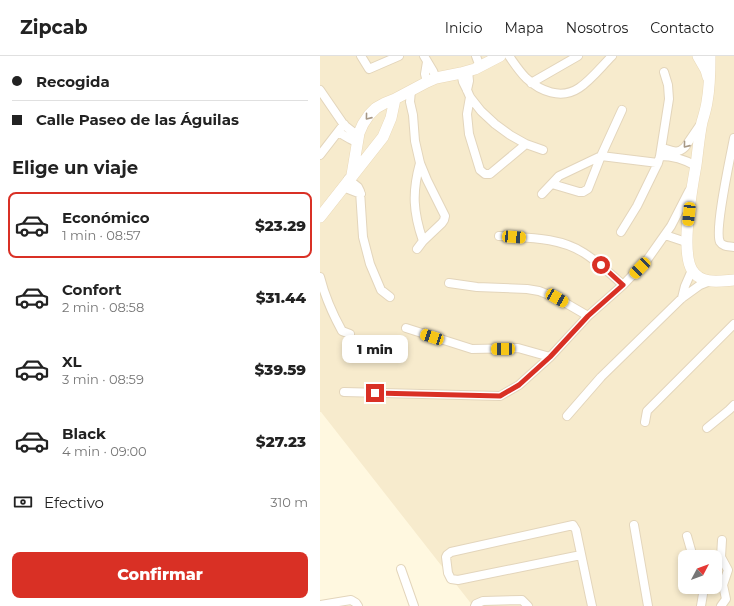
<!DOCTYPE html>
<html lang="es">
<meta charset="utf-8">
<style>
body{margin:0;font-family:Montserrat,sans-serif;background:#f6f6f6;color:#222;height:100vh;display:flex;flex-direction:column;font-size:15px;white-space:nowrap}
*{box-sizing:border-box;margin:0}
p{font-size:13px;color:#767676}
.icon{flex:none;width:22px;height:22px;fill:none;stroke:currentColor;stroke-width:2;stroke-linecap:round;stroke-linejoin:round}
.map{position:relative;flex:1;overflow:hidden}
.side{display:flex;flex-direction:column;background:#fff;width:320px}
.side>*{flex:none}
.guide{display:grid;align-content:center;height:88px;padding:0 12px;background:#fff}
.needle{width:26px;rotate:49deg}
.fabs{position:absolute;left:358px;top:494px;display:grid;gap:8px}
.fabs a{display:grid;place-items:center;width:44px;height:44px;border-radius:8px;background:#fff;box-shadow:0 2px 6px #0003;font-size:20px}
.end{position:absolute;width:18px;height:18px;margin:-9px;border:5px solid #d93025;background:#fff;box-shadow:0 0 0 2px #fff}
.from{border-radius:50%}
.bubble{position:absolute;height:28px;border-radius:8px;background:#fff;box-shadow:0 2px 6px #0003;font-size:13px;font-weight:800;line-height:28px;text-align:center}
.car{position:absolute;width:12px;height:24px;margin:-12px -6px;border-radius:5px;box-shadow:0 0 3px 1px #0007;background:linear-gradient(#f5c518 24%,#345 0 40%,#f5c518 0 76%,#345 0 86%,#f5c518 0)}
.guide b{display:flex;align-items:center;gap:14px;height:38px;font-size:15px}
.guide b+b{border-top:1px solid #e0e0e0}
.guide i{width:10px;height:10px;background:#222}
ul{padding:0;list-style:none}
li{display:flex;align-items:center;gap:12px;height:66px;margin:0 8px 6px;padding:0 4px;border:2px solid transparent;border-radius:8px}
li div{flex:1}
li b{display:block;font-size:15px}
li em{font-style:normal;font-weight:800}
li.current{border-color:#d93025}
li>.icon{width:36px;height:36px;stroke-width:1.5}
h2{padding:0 12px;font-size:18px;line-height:48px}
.pay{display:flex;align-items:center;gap:10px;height:44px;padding:0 12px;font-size:15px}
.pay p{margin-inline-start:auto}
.cta{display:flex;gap:8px;margin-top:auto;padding:8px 12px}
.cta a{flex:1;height:46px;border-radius:8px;background:#d93025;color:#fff;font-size:16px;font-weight:800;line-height:46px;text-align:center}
header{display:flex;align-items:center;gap:24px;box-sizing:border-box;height:56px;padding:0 20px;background:#fff;border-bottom:1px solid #e0e0e0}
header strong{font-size:19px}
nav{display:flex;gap:22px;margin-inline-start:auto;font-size:14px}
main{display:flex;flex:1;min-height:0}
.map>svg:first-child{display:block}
</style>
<header>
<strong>Zipcab</strong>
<nav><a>Inicio</a><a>Mapa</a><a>Nosotros</a><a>Contacto</a></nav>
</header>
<main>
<section class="side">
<div class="guide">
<b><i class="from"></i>Recogida</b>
<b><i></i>Calle Paseo de las Águilas</b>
</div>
<h2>Elige un viaje</h2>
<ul>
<li class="current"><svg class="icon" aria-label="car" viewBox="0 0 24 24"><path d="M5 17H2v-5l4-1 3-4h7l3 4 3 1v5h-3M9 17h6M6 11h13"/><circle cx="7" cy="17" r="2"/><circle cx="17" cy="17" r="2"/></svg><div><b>Económico</b><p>1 min · 08:57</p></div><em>$23.29</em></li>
<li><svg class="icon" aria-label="car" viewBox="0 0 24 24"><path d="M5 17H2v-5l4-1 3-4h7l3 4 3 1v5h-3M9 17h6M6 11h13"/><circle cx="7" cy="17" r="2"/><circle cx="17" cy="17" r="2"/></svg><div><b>Confort</b><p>2 min · 08:58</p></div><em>$31.44</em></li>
<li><svg class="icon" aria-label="car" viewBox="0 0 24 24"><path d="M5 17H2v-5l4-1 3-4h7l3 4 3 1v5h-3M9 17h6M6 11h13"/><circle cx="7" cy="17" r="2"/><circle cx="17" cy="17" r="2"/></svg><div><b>XL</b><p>3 min · 08:59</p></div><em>$39.59</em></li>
<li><svg class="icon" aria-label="car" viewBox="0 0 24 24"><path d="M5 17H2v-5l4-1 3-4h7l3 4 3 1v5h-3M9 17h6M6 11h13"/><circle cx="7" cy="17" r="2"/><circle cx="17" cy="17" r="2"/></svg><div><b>Black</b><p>4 min · 09:00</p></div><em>$27.23</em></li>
</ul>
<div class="pay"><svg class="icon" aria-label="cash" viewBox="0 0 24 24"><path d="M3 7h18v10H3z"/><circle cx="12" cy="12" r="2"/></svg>Efectivo<p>310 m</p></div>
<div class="cta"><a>Confirmar</a></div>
</section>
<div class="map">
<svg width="414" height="550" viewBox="0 0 414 550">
<rect width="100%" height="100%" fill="#fff8e0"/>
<!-- residential -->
<path fill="#f7ebcd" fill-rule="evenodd" d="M 0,0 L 414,0 L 414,550 L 153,550 L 1,356 L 0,356 ZM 365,501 L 395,501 L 395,531 L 365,531 Z"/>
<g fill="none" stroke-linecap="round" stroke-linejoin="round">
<!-- street casing -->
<g stroke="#e3d5bb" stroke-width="10">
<path id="street" d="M 41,0 L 49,13 L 79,0
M 104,0 L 113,15 L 116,22
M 156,0 L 160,11
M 189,0 C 194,7 199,15 206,22 C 220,35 241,44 259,32 C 271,24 281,11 292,0
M 107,6 L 105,18 L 107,26
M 141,17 L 143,26 L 147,34 L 150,41 L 161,55 L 175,68 L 190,79 L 206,88 L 223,94
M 211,27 L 258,0
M 0,34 L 24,69 L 33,76 L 39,77
M 91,34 L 90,46 L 93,59 L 95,85 L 100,107 L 107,124 L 125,160 L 124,164 L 122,167 L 103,185 L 97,193
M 147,34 L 149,25 L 148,15
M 150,41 L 147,58 L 149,78 L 160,114 L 165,118 L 170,118 L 206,88
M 18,76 L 30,83 L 38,87
M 414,82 C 411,98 394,175 400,186 C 403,191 409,190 414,191
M 342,92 C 351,94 357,99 365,91 L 380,69
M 0,99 L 24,68
M 340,100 C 354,100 364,103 376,110
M 100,107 C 92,136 93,156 103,185
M 28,123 L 38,131 L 40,135 L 43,181 L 50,208 L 61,234 L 70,241
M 232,128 L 259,136 L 263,136 L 268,133 L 281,100 L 302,54
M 23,131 L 41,138
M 222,138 L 239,120 L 281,100 L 338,107
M 301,176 L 317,150 L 338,107 L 340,100 L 349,43 L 348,29 L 344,16
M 345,179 L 366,186
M 179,180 C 208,182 239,181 264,197 C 278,206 291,218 303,229
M 0,221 C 5,241 12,257 22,275 L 30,278
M 129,227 L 157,231 L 207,233 L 219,235 L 237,242 L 268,260
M 362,242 L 365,230 L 372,214
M 86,272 L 152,293 L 198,292 L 230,301
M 24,336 L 180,340 L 199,329 L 230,301 L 268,260 L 303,229 L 327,204 L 351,170 L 369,135
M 247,360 L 281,321 L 362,242 L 380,229 L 390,225
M 325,366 L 327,355 L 414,268
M 387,372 L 409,354 L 414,349
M 314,469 L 328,550
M 367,480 L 373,501
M 261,499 L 138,524 L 131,523 L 128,517 L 126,501 L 127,499 L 131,496 L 253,469 L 256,474 L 270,541 L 272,550
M 81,513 L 94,550
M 381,531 L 383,538 L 381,550
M 0,549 L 31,544 L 36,547 L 38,550
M 155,550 L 156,548 L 163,545 L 202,544 L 208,550
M 401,550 L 406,543 L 403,529 L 408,514 L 401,501 L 402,484"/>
</g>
<!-- secondary casing -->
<g stroke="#e9d8b8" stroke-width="12">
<path id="secondary" d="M 378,0 L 386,14 L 388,21
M 390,0 C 390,15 390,30 387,46 C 386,53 384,59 382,66 C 379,80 378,95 376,109 C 372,132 360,194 372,214 C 381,229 400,225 414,224
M 32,119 L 39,77 L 43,68 L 49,59 L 56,52 L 65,47 L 75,43 L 107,26 L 116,22 L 141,17 L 155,13 L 180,0
M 0,161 L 63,81 L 71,62 L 75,43"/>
</g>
<!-- street -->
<use href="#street" stroke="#fff" stroke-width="8"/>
<!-- secondary -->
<use href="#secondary" stroke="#fff" stroke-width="11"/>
</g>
<!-- one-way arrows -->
<defs><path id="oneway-chevron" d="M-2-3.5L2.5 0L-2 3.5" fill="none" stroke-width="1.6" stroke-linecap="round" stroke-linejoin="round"/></defs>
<g stroke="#a79886">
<use href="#oneway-chevron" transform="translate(48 61) rotate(129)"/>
<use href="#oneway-chevron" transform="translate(366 89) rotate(129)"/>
</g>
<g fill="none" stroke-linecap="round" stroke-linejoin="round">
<!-- route -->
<path stroke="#d93025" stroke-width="5" d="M 55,337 L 180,340 L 199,329 L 230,301 L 268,260 L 303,229 L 281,209"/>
</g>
</svg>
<div class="fabs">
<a><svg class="needle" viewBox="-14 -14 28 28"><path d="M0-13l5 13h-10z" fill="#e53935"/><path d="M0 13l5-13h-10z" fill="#767676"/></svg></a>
</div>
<i class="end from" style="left:281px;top:209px"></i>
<i class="end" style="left:55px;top:337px"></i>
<div class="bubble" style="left:22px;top:279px;width:66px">1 min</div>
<i class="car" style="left:369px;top:158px;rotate:186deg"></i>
<i class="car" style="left:194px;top:181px;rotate:94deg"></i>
<i class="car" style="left:320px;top:212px;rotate:224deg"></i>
<i class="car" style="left:237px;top:242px;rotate:120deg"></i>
<i class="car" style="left:112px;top:281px;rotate:288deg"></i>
<i class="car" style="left:183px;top:293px;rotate:269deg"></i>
</div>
</main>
